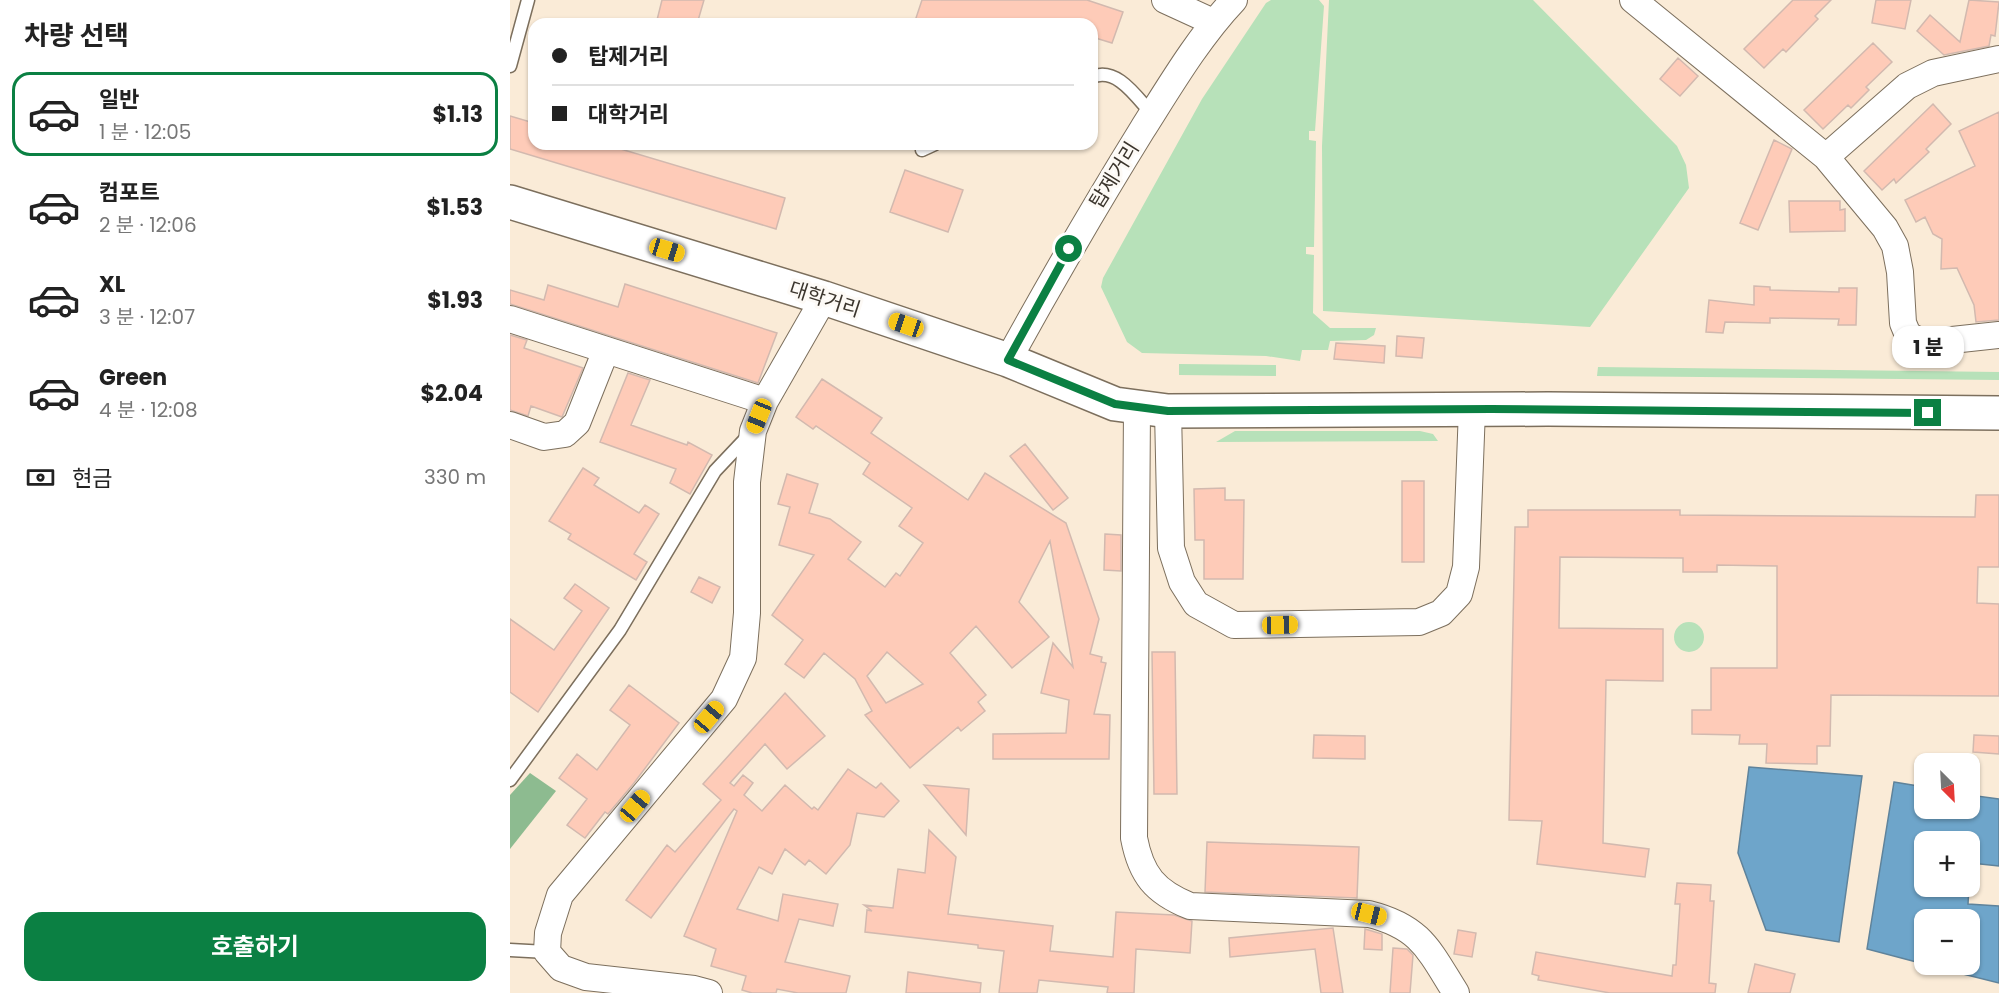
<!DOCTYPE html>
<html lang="ko">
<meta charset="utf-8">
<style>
body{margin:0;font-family:Poppins,"Noto Sans KR",sans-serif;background:#f2f2f2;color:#222;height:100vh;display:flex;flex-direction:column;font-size:22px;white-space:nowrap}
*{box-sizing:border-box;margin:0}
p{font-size:20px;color:#767676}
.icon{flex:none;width:33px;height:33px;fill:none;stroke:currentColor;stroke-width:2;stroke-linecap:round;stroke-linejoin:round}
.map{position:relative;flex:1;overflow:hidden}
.sheet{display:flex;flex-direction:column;background:#fff;width:510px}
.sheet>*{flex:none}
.top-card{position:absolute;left:18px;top:18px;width:570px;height:132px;border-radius:18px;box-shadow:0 2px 4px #0004;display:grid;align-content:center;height:132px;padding:0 24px;background:#fff}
.needle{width:39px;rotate:156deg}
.fabs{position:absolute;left:1404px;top:753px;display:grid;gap:12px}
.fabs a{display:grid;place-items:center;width:66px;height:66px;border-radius:12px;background:#fff;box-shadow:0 2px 4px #0004;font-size:30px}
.end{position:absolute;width:27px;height:27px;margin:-14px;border:8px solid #0b8043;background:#fff;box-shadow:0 0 0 3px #fff}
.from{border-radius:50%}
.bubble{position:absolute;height:42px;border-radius:18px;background:#fff;box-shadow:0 2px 4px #0004;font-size:20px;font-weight:700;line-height:42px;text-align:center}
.car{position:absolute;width:18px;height:36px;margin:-18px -9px;border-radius:8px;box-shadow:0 0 4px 2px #0007;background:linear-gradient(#f5c518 24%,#345 0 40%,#f5c518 0 76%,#345 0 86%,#f5c518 0)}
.top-card b{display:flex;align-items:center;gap:21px;height:57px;font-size:22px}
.top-card b+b{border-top:2px solid #e0e0e0}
.top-card i{width:15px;height:15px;background:#222}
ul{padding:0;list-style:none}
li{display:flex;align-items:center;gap:18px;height:84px;margin:0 12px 9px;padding:0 12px;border:3px solid transparent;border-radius:18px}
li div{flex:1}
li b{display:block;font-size:22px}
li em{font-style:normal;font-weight:700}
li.selected{border-color:#0b8043}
li>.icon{width:54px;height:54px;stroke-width:1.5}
h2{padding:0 24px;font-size:27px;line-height:72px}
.pay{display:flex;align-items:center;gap:15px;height:66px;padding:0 24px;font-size:22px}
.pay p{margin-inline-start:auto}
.cta{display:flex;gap:12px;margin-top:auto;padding:12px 24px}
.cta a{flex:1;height:69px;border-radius:18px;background:#0b8043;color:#fff;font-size:24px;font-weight:700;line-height:69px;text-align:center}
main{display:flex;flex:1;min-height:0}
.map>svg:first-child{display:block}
</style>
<main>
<section class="sheet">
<h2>차량 선택</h2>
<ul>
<li class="selected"><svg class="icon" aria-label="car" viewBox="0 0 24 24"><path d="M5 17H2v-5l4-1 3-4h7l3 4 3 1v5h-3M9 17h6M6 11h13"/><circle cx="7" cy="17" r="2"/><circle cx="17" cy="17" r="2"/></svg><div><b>일반</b><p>1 분 · 12:05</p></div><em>$1.13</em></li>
<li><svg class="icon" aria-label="car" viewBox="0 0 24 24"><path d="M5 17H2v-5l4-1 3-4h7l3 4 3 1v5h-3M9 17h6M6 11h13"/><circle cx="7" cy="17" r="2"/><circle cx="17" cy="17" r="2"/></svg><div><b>컴포트</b><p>2 분 · 12:06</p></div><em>$1.53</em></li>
<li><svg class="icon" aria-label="car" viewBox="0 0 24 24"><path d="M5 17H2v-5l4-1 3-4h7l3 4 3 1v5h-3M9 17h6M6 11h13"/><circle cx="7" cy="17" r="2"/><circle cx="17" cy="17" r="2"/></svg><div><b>XL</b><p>3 분 · 12:07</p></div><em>$1.93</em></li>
<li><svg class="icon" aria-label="car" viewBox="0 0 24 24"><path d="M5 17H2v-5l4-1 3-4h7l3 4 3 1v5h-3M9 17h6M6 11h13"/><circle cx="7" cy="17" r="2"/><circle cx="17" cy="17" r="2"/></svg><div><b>Green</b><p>4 분 · 12:08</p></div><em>$2.04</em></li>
</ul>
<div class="pay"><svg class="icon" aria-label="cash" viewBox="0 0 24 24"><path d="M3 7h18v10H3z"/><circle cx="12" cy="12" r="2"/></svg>현금<p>330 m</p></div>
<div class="cta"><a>호출하기</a></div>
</section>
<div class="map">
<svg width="1489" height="993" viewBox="0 0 1489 993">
<rect width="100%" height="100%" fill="#faebd7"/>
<!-- green -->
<path fill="#b7e1b9" d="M 761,0 L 809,0 L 814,6 L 805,131 L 799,131 L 799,140 L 806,141 L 804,247 L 796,247 L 796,254 L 804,255 L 803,313 L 820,328 L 866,328 L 864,335 L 856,340 L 820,341 L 818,350 L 792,350 L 790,361 L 756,356 L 632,353 L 617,342 L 591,287 L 593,278 L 692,99 L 756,3 Z
M 819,0 L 1023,0 L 1167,146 L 1176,165 L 1179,188 L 1080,327 L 813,311 L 812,146 Z
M 669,364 L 766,365 L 766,376 L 669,375 Z
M 1088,367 L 1489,372 L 1489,380 L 1087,376 Z
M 725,431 L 910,431 L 923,434 L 928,441 L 706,442 Z
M1164 637a15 15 0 1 1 30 0a15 15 0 1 1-30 0Z"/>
<!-- forest -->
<path fill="#8dbb90" d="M 20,773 L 46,791 L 0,849 L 0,795 Z"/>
<!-- water -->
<path fill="#6ea5ca" stroke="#5f839b" stroke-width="1.5" d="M 1239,767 L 1352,776 L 1329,942 L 1256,930 L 1228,853 Z
M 1384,782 L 1414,787 L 1414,808 L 1460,808 L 1460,795 L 1489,799 L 1489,866 L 1461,863 L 1460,880 L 1460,842 L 1414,842 L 1414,886 L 1459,887 L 1458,904 L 1489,906 L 1489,983 L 1417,965 L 1460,964 L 1460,920 L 1414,920 L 1414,964 L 1357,949 Z"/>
<!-- building -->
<path fill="#fecbb8" stroke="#d2b9af" stroke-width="1.5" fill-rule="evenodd" d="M 152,0 L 194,0 L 187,24 L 146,24 Z
M 412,0 L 577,0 L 613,12 L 602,43 L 582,37 L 582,24 L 404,24 Z
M 1283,0 L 1321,0 L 1305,16 L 1308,19 L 1276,52 L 1273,49 L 1254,68 L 1234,49 Z
M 1366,0 L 1401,0 L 1395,29 L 1362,23 Z
M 1459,0 L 1489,2 L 1485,36 L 1481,35 L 1479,46 L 1434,55 L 1407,31 L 1420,15 L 1450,42 Z
M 1363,43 L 1382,62 L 1356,87 L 1359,90 L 1341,108 L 1338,105 L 1313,129 L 1294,110 Z
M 1168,58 L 1188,76 L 1170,96 L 1150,79 Z
M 1423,104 L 1441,124 L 1416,149 L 1419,152 L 1386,183 L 1384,179 L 1372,190 L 1354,171 Z
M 1489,112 L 1489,320 L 1466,322 L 1464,305 L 1447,268 L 1431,269 L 1432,239 L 1423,234 L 1415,217 L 1406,222 L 1395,200 L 1465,166 L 1449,131 Z
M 0,116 L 24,123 L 24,144 L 94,144 L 275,198 L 266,229 L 0,149 Z
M 1264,140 L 1282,149 L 1248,230 L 1230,223 Z
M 395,170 L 453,190 L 438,232 L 380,212 Z
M 1279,201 L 1330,201 L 1330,210 L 1335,209 L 1335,231 L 1280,232 Z
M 115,284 L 267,333 L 248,383 L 0,304 L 0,290 L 34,300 L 38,285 L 108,307 Z
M 1244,286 L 1260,287 L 1260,290 L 1329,292 L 1329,288 L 1347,288 L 1346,325 L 1328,325 L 1329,319 L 1260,318 L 1260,323 L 1215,322 L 1213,333 L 1196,332 L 1199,300 L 1244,305 Z
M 0,335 L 17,340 L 14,348 L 73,368 L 52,417 L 21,406 L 18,416 L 0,410 Z
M 887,336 L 914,338 L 912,358 L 886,356 Z
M 826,343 L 875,346 L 874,363 L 824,359 Z
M 118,373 L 140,380 L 121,425 L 177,445 L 178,442 L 202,455 L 180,494 L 160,483 L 166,469 L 90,442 Z
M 312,379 L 372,418 L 361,433 L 458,500 L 475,473 L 556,523 L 589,619 L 580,654 L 592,657 L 591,662 L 596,663 L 584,714 L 600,715 L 599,759 L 483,759 L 483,734 L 556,733 L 559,700 L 531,693 L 543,643 L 563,667 L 540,541 L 509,602 L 539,637 L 502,668 L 466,626 L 440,653 L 476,695 L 468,702 L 475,711 L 451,731 L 448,727 L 400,768 L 355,715 L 362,711 L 345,679 L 314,653 L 294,678 L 275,664 L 293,640 L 262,615 L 304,555 L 269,545 L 280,507 L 268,504 L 277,474 L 308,484 L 299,513 L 320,519 L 351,542 L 338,559 L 375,587 L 386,573 L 390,576 L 413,543 L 389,526 L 402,508 L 353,474 L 360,463 L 306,426 L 303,429 L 286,417 ZM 377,652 L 413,684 L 376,703 L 357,676 Z
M 515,444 L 558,498 L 543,510 L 500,456 Z
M 73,468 L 89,478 L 84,485 L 129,513 L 135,505 L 149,514 L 124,554 L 137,562 L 126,580 L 58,539 L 61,534 L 39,521 Z
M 892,481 L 914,481 L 914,562 L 892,562 Z
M 715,488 L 715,500 L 734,500 L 733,579 L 694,579 L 694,540 L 685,540 L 684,489 Z
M 1466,495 L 1489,495 L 1489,567 L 1468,567 L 1467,603 L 1489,604 L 1489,696 L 1321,695 L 1320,746 L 1307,746 L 1307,764 L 1256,763 L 1257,744 L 1229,744 L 1230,735 L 1182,734 L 1182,710 L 1201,710 L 1201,668 L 1267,668 L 1267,566 L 1207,565 L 1207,572 L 1173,572 L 1173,558 L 1050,557 L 1049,628 L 1153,629 L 1153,681 L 1096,680 L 1093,843 L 1139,849 L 1135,877 L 1027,864 L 1032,821 L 999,820 L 1005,527 L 1018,527 L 1018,510 L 1170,510 L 1170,515 L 1465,517 Z
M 595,534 L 611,535 L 611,571 L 594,570 Z
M 189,577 L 210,587 L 202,603 L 181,592 Z
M 65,584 L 99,608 L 28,712 L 0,692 L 0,619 L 44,650 L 72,611 L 54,598 Z
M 642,652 L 665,652 L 667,794 L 644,794 Z
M 119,685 L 169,723 L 124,783 L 98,814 L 95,812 L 75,838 L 57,825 L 77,799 L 49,778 L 67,754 L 87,770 L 120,725 L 100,710 Z
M 275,693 L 315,736 L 277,769 L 255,744 L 220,783 L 224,786 L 233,775 L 243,783 L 234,795 L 252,811 L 275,785 L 302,809 L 304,807 L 308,810 L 338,769 L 366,788 L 371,783 L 389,801 L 374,817 L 347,813 L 340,845 L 316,874 L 299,860 L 295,865 L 275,849 L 262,874 L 249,867 L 227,909 L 268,921 L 273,894 L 328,904 L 323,926 L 289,919 L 275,962 L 340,976 L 336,993 L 288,993 L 267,989 L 266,993 L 242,993 L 232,990 L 236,976 L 201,966 L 206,949 L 174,936 L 227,811 L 224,809 L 141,918 L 116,900 L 157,845 L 165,852 L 211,800 L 193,784 Z
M 804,735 L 855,736 L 855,759 L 803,758 Z
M 1464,735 L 1489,736 L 1489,754 L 1463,752 Z
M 414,785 L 459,789 L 456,835 Z
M 419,830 L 446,857 L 438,914 L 543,926 L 540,951 L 603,957 L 606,912 L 664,915 L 682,921 L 680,953 L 626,949 L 624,993 L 597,993 L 598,987 L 529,980 L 527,993 L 489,993 L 494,951 L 468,948 L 468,945 L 355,932 L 357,910 L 362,911 L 354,905 L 383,908 L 388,869 L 415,873 Z
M 697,842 L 849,847 L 847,898 L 695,892 Z
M 1167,883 L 1201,885 L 1200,901 L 1204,901 L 1199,983 L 1206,984 L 1205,993 L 1100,993 L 1028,980 L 1029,976 L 1022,974 L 1026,952 L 1162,976 L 1163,965 L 1166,965 L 1170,904 L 1165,904 Z
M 823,928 L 833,993 L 811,993 L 805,949 L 720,957 L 719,938 Z
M 855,929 L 872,934 L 872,950 L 854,949 Z
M 948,930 L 966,933 L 962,957 L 944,954 Z
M 883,948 L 897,949 L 903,955 L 900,993 L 880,993 Z
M 1245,964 L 1285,974 L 1280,993 L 1238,993 Z
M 398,972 L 471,983 L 470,993 L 396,993 Z"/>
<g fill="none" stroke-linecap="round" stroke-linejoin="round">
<!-- service casing -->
<g stroke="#7c6f5d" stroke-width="15">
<path id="service" d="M 0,66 L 18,0
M 582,77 C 607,66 627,98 642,114
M 412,150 L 425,144
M 0,780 L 110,630 L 205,471 L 240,434
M 0,950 L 37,952"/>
</g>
<!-- minor casing -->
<g stroke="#7c6f5d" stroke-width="28">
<path id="minor" d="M 655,0 L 703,22
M 1123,0 L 1316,157 L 1375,228 L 1385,246 L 1390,272 L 1393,323 L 1398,335 L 1414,343 L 1489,335
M 1316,157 L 1397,86 L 1423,73 L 1489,59
M 0,319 L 255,401
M 498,360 C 541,282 585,206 632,130 C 660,86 688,38 724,0
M 627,408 L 624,838 C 631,875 645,892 680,906 L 859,914 C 911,927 919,950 946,993
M 658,411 L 661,548 L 672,582 L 686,604 L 724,625 L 909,622 L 931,613 L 949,594 L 956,567 L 962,409
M 0,425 L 34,437 L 55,434 L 67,423 L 96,350
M 199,993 L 184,989 L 76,977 L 51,968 L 37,952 L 38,933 L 50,895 L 214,699 L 233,658 L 237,613 L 237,482 L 243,431 L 255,401 L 314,298"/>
</g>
<!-- primary casing -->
<g stroke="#7c6f5d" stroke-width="36">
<path id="primary" d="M 0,202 L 314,298 L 498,360 L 605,404 L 658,411 L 1038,409 L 1489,413"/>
</g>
<!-- service -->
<use href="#service" stroke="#fff" stroke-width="12"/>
<!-- minor -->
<use href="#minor" stroke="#fff" stroke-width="26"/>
<!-- primary -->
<use href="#primary" stroke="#fff" stroke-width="33"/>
</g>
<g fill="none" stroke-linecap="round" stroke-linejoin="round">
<!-- route -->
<path stroke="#0b8043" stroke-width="8" d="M 559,249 L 498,360 L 605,404 L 658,411 L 981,409 L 1418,413"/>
</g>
<g text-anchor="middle" stroke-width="6" stroke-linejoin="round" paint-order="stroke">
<!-- street labels -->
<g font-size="20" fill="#3b352d" stroke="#fdfaf6">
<text transform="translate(604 175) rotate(-58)" y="7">탑제거리</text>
<text transform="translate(315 299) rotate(18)" y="7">대학거리</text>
</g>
</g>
</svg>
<div class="fabs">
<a><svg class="needle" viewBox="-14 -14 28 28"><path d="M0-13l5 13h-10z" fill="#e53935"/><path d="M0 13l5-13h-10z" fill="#767676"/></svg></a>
<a>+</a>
<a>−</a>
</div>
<i class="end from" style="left:559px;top:249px"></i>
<i class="end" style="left:1418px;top:413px"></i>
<div class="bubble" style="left:1382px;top:326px;width:72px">1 분</div>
<i class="car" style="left:157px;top:250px;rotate:107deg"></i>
<i class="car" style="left:396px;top:325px;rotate:289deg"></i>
<i class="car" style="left:249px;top:416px;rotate:202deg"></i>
<i class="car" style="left:770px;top:625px;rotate:89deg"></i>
<i class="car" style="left:199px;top:717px;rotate:40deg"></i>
<i class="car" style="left:125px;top:806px;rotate:40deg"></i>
<i class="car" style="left:859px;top:914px;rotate:104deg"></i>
<div class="top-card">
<b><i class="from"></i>탑제거리</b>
<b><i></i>대학거리</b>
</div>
</div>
</main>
